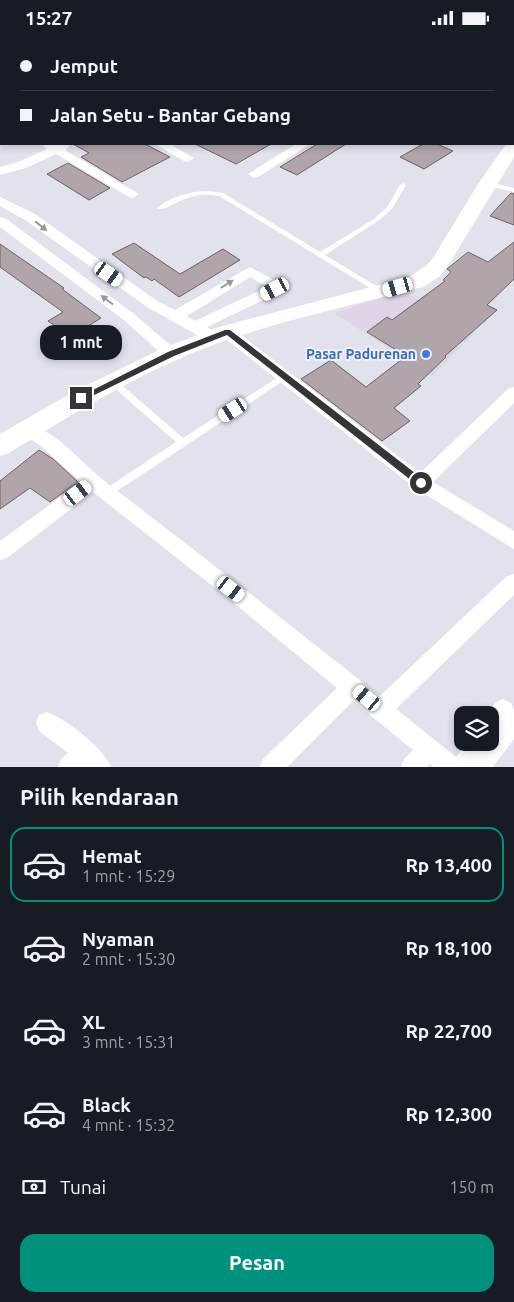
<!DOCTYPE html>
<html lang="id">
<meta charset="utf-8">
<style>
body{margin:0;font-family:Ubuntu,sans-serif;background:#242831;color:#f1f3f6;height:100vh;display:flex;flex-direction:column;font-size:19px;white-space:nowrap}
*{box-sizing:border-box;margin:0}
p{font-size:16px;color:#9ea1a6}
.icon{flex:none;width:28px;height:28px;fill:none;stroke:currentColor;stroke-width:2;stroke-linecap:round;stroke-linejoin:round}
.map{position:relative;height:732px;overflow:hidden}
.details{display:flex;flex-direction:column;background:#171b24;flex:1}
.details>*{flex:none}
.top-card{position:absolute;left:0px;top:0px;width:515px;height:110px;box-shadow:0 2px 8px #0003;display:grid;align-content:center;height:110px;padding:0 20px;background:#171b24}
.buttons{position:absolute;left:454px;top:671px;display:grid;gap:10px}
.buttons a{display:grid;place-items:center;width:45px;height:45px;border-radius:10px;background:#171b24;box-shadow:0 2px 8px #0003;font-size:25px}
.end{position:absolute;width:22px;height:22px;margin:-11px;border:6px solid #353439;background:#fff;box-shadow:0 0 0 2px #fff}
.from{border-radius:50%}
.bubble{position:absolute;height:35px;border-radius:15px;background:#171b24;box-shadow:0 2px 8px #0003;font-size:16px;font-weight:600;line-height:35px;text-align:center}
.car{position:absolute;width:15px;height:30px;margin:-15px -8px;border-radius:6px;box-shadow:0 0 4px 1px #0007;background:linear-gradient(#fff 24%,#345 0 40%,#fff 0 76%,#345 0 86%,#fff 0)}
.top-card b{display:flex;align-items:center;gap:18px;height:48px;font-size:19px}
.top-card b+b{border-top:1px solid #363941}
.top-card i{width:12px;height:12px;background:#f1f3f6}
ul{padding:0;list-style:none}
li{display:flex;align-items:center;gap:15px;height:75px;margin:0 10px 8px;padding:0 10px;border:2px solid transparent;border-radius:15px}
li div{flex:1}
li b{display:block;font-size:19px}
li em{font-style:normal;font-weight:600}
li.on{border-color:#00917d}
li>.icon{width:45px;height:45px;stroke-width:1.5}
h2{padding:0 20px;font-size:22px;line-height:60px}
.pay{display:flex;align-items:center;gap:12px;height:55px;padding:0 20px;font-size:19px}
.pay p{margin-inline-start:auto}
.primary-button{display:flex;gap:10px;margin-top:auto;padding:10px 20px}
.primary-button a{flex:1;height:58px;border-radius:15px;background:#00917d;color:#fff;font-size:20px;font-weight:600;line-height:58px;text-align:center}
.status{display:flex;justify-content:space-between;align-items:center;height:35px;padding:0 25px;background:#171b24;direction:ltr}
.status svg{height:14px;fill:currentColor}
.map>svg:first-child{display:block}
</style>
<div class="status"><b>15:27</b><svg viewBox="0 0 49 12"><path d="M0 12V9h3v3zM5 12V6h3v6zM10 12V3h3v9zM15 12V0h3v12zM26 1h20v11H26zM47 4h2v5h-2z"/></svg></div>
<div class="map">
<svg width="514" height="732" viewBox="0 0 514 732">
<rect width="100%" height="100%" fill="#e2e2ed"/>
<!-- commercial -->
<path fill="#e0d4e8" d="M 403,256 L 475,297 L 432,341 L 334,278 Z"/>
<!-- building -->
<path fill="#b0a5aa" stroke="#6d6267" d="M 73,109 L 145,109 L 170,122 L 122,147 L 81,122 L 89,118 Z
M 195,109 L 271,109 L 236,129 Z
M 317,109 L 346,109 L 297,140 L 280,132 Z
M 423,109 L 437,109 L 453,116 L 424,134 L 400,122 Z
M 68,128 L 110,153 L 89,165 L 47,139 Z
M 511,158 L 514,159 L 514,190 L 490,181 Z
M 514,207 L 514,244 L 487,270 L 497,275 L 445,321 L 446,322 L 418,349 L 421,351 L 394,373 L 410,386 L 382,406 L 301,344 L 331,325 L 366,352 L 406,321 L 367,297 L 387,282 L 392,285 L 445,246 L 443,245 L 451,237 L 447,234 L 468,217 L 488,227 Z
M 134,208 L 180,239 L 223,214 L 240,225 L 179,262 L 154,244 L 152,246 L 146,242 L 144,243 L 112,219 Z
M 0,209 L 64,253 L 62,254 L 101,283 L 71,302 L 48,286 L 63,277 L 0,232 Z
M 39,415 L 53,424 L 78,447 L 50,467 L 30,453 L 0,474 L 0,446 Z"/>
<g fill="none" stroke-linecap="round" stroke-linejoin="round">
<!-- service -->
<path fill="#fff" fill-rule="evenodd" d="M 487,147 L 514,153 L 514,157 L 485,150 L 484,149 Z
M 403,148 L 406,150 L 392,174 L 378,186 L 325,220 L 383,255 L 384,257 L 380,259 L 219,161 C 203,158 190,161 176,168 C 170,171 164,175 158,174 L 157,173 C 174,159 201,153 223,158 L 320,217 L 374,184 L 387,172 L 400,150 Z
M 283,339 L 286,340 L 287,342 L 286,344 L 111,460 L 108,461 L 105,460 L 103,457 L 105,454 L 176,407 L 111,350 L 110,348 L 111,346 L 117,346 L 183,403 Z"/>
<!-- minor -->
<path fill="#fff" fill-rule="evenodd" d="M 237,0 L 249,0 L 250,1 L 238,1 Z
M 417,0 L 429,0 L 430,1 L 418,1 Z
M 0,17 L 1,17 L 1,24 L 0,24 Z
M 0,79 L 1,79 L 1,85 L 0,85 Z
M 41,109 L 68,109 L 70,111 L 65,115 L 139,159 L 133,163 L 129,162 L 56,119 L 26,133 L 0,140 L 0,132 L 18,127 L 47,114 Z
M 155,109 L 170,109 L 194,123 L 188,127 L 184,126 Z
M 296,109 L 310,109 L 258,142 L 254,143 L 248,139 Z
M 0,162 L 35,179 L 157,266 L 175,275 L 250,232 L 280,248 L 282,254 L 280,257 L 207,292 L 218,298 L 221,302 L 218,306 L 213,307 L 208,306 L 147,272 L 25,185 L 0,171 ZM 250,242 L 267,252 L 195,286 L 187,281 Z
M 0,182 L 5,183 L 134,279 L 176,315 L 179,319 L 176,323 L 171,324 L 166,323 L 124,285 L 0,192 Z
M 227,292 L 232,293 L 420,438 L 508,354 L 514,352 L 514,368 L 433,447 L 514,496 L 514,514 L 415,453 L 222,301 L 219,297 L 222,293 Z
M 29,389 C 59,398 82,429 107,448 C 199,518 290,590 380,661 L 507,541 L 514,539 L 514,560 L 396,674 L 456,722 L 467,708 L 490,708 L 490,680 L 486,680 L 495,668 L 503,664 L 511,668 L 514,675 L 514,704 L 493,732 L 433,732 L 430,729 L 427,732 L 401,732 L 404,724 L 413,715 L 353,666 L 287,732 L 260,732 L 263,724 L 337,653 L 224,560 L 93,457 L 7,523 L 0,525 L 0,506 L 81,447 L 41,411 L 23,399 L 21,395 L 23,391 Z
M 47,677 C 67,685 103,712 111,732 L 58,732 L 61,724 L 68,718 L 39,696 L 36,688 L 39,680 Z"/>
<!-- secondary -->
<path fill="#fff" fill-rule="evenodd" d="M 514,104 L 514,122 L 451,226 L 440,241 L 423,252 C 361,268 297,282 236,302 C 155,328 81,374 9,418 L 0,421 L 0,399 L 73,357 L 163,313 L 219,292 L 409,242 L 426,231 L 433,223 L 478,149 L 506,109 L 514,109 Z"/>
</g>
<!-- one-way arrows -->
<defs><path id="oneway-solid" d="M-6-.8H1V-3.2L6.5 0L1 3.2V.8H-6Z" transform="scale(1.25)"/></defs>
<g fill="#9a9a9c">
<use href="#oneway-solid" transform="translate(41 191) rotate(38)"/>
<use href="#oneway-solid" transform="translate(227 249) rotate(-32)"/>
<use href="#oneway-solid" transform="translate(107 265) rotate(-143)"/>
</g>
<!-- route -->
<path fill="#353439" d="M 225,295 L 230,295 L 424,445 L 424,450 L 417,450 L 227,300 L 174,321 L 84,365 L 78,365 L 77,363 L 168,317 Z"/>
<!-- markers -->
<circle fill="#3f7fe0" stroke="#f0effa" stroke-width="2" cx="426" cy="319" r="5"/>
<g text-anchor="middle" stroke-width="4" stroke-linejoin="round" paint-order="stroke">
<!-- shop labels -->
<g font-size="14" font-weight="bold" fill="#366cbe" stroke="#f0effa" text-anchor="end">
<text x="416" y="324">Pasar Padurenan</text>
</g>
</g>
</svg>
<div class="buttons">
<a><svg class="icon" aria-label="layers" viewBox="0 0 24 24"><path d="M12 4l9 5-9 5-9-5zM3 14l9 5 9-5"/></svg></a>
</div>
<i class="end from" style="left:421px;top:448px"></i>
<i class="end" style="left:81px;top:363px"></i>
<div class="bubble" style="left:40px;top:290px;width:82px">1 mnt</div>
<i class="car" style="left:109px;top:239px;rotate:125deg"></i>
<i class="car" style="left:398px;top:252px;rotate:254deg"></i>
<i class="car" style="left:275px;top:254px;rotate:243deg"></i>
<i class="car" style="left:233px;top:375px;rotate:237deg"></i>
<i class="car" style="left:78px;top:458px;rotate:53deg"></i>
<i class="car" style="left:231px;top:554px;rotate:128deg"></i>
<i class="car" style="left:367px;top:663px;rotate:310deg"></i>
<div class="top-card">
<b><i class="from"></i>Jemput</b>
<b><i></i>Jalan Setu - Bantar Gebang</b>
</div>
</div>
<section class="details">
<h2>Pilih kendaraan</h2>
<ul>
<li class="on"><svg class="icon" aria-label="car" viewBox="0 0 24 24"><path d="M5 17H2v-5l4-1 3-4h7l3 4 3 1v5h-3M9 17h6M6 11h13"/><circle cx="7" cy="17" r="2"/><circle cx="17" cy="17" r="2"/></svg><div><b>Hemat</b><p>1 mnt · 15:29</p></div><em>Rp 13,400</em></li>
<li><svg class="icon" aria-label="car" viewBox="0 0 24 24"><path d="M5 17H2v-5l4-1 3-4h7l3 4 3 1v5h-3M9 17h6M6 11h13"/><circle cx="7" cy="17" r="2"/><circle cx="17" cy="17" r="2"/></svg><div><b>Nyaman</b><p>2 mnt · 15:30</p></div><em>Rp 18,100</em></li>
<li><svg class="icon" aria-label="car" viewBox="0 0 24 24"><path d="M5 17H2v-5l4-1 3-4h7l3 4 3 1v5h-3M9 17h6M6 11h13"/><circle cx="7" cy="17" r="2"/><circle cx="17" cy="17" r="2"/></svg><div><b>XL</b><p>3 mnt · 15:31</p></div><em>Rp 22,700</em></li>
<li><svg class="icon" aria-label="car" viewBox="0 0 24 24"><path d="M5 17H2v-5l4-1 3-4h7l3 4 3 1v5h-3M9 17h6M6 11h13"/><circle cx="7" cy="17" r="2"/><circle cx="17" cy="17" r="2"/></svg><div><b>Black</b><p>4 mnt · 15:32</p></div><em>Rp 12,300</em></li>
</ul>
<div class="pay"><svg class="icon" aria-label="cash" viewBox="0 0 24 24"><path d="M3 7h18v10H3z"/><circle cx="12" cy="12" r="2"/></svg>Tunai<p>150 m</p></div>
<div class="primary-button"><a>Pesan</a></div>
</section>
